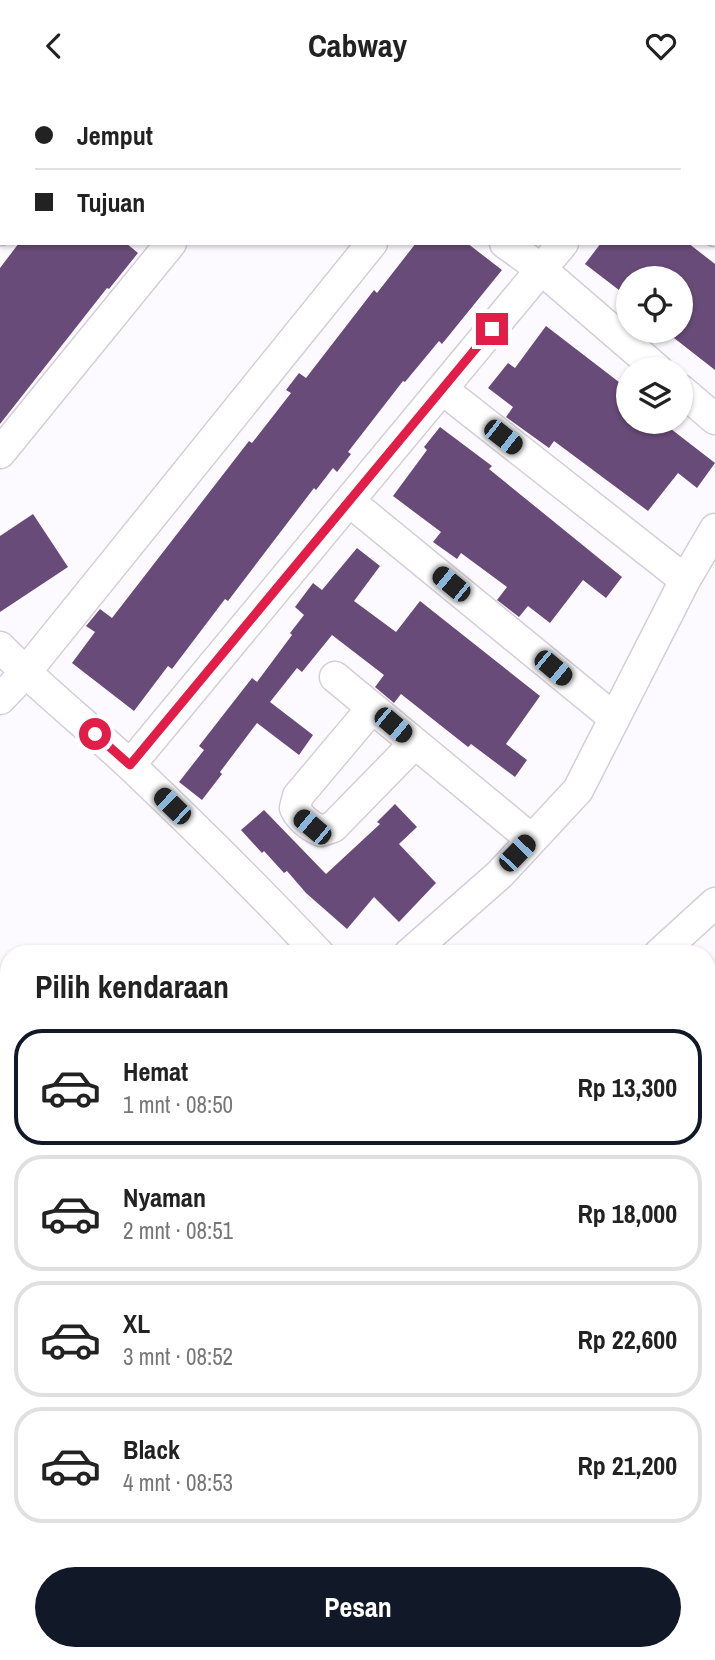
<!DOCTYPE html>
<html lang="id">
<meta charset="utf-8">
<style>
body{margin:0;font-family:"Archivo Narrow",sans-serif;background:#f6f6f6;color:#222;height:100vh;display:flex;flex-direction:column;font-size:26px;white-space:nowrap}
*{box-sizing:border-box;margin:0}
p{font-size:23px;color:#767676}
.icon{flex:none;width:38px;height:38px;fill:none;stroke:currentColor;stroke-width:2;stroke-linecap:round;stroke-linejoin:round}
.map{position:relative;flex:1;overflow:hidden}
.drawer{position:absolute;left:0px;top:854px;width:716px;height:716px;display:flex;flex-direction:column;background:#fff;border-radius:28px 28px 0 0;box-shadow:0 2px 5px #0004}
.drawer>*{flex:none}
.top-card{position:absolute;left:0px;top:0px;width:716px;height:154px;box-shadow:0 2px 5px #0004;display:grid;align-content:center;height:154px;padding:0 35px;background:#fff}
.buttons{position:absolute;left:616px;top:175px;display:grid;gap:14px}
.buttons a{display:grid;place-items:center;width:77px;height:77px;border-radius:50%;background:#fff;box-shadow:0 2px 5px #0004;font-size:35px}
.end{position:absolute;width:32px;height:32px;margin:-16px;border:9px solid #e11d48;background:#fff;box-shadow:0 0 0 4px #fff}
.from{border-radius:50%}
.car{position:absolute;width:21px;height:42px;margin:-21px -10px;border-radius:9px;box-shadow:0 0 5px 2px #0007;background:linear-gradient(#222 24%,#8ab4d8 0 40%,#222 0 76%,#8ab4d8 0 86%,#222 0)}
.top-card b{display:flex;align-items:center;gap:24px;height:66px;font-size:26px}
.top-card b+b{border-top:2px solid #e0e0e0}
.top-card i{width:18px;height:18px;background:#222}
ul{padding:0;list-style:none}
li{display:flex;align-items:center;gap:21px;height:116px;margin:0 14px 10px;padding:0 21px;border:4px solid #e0e0e0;border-radius:28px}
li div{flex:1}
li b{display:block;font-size:26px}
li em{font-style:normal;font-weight:800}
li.active{border-color:#111827}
li>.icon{width:63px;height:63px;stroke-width:1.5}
h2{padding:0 35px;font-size:32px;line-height:84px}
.primary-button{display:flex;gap:14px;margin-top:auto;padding:14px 35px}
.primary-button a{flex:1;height:80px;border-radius:42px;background:#111827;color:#fff;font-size:28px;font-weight:800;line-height:80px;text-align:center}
header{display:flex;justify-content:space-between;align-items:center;height:91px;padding:0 35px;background:#fff;font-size:32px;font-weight:800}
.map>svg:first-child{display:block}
</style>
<header><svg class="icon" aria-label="back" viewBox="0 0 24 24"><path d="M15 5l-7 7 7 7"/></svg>Cabway<svg class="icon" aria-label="heart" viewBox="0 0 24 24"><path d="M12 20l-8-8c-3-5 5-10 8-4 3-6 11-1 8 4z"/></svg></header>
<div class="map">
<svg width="715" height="1569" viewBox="0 0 715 1569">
<rect width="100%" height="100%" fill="#fdfaff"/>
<!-- building -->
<path fill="#684b78" d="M 19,152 L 126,152 L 138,162 L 109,198 L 107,197 L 0,333 L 0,177 Z
M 416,152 L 467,152 L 502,179 L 442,253 L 439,250 L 405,291 L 403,290 L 348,361 L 351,363 L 337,381 L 333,377 L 316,399 L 314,397 L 228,510 L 225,508 L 172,578 L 168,575 L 134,620 L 72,572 L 95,541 L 86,535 L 100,518 L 112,527 L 249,350 L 252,352 L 291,302 L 286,299 L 299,282 L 306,287 L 374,199 L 377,202 Z
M 601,152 L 688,152 L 715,173 L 715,279 L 665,240 L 681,240 L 681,187 L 628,187 L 628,206 L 585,173 Z
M 546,235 L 628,298 L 628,331 L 662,331 L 715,372 L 697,397 L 678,382 L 648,420 L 554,350 L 549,357 L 506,326 L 513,316 L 488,297 L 508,272 L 515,277 Z
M 440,336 L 492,375 L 489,378 L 622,486 L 606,507 L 583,489 L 550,532 L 528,515 L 519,526 L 497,509 L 507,496 L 461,462 L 457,468 L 433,451 L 441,441 L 393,405 L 427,359 L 424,356 Z
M 33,423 L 68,476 L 0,521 L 0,445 Z
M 357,457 L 380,475 L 354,510 L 396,541 L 420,510 L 540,605 L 506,653 L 527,669 L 515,686 L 471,653 L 468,656 L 401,603 L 394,612 L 375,596 L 384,584 L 332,544 L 302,581 L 297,577 L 270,611 L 313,644 L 299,664 L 257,632 L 220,681 L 222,683 L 202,709 L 179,691 L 204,659 L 199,655 L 252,587 L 257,591 L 292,544 L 290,542 L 304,524 L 295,516 L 313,492 L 322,499 Z
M 395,713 L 417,736 L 399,753 L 436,792 L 399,831 L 374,806 L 347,838 L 306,802 L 287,780 L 284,782 L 264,760 L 262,762 L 241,739 L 264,719 L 326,783 L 380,733 L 377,731 Z"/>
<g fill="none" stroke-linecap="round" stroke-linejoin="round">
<!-- minor casing -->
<g stroke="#d5ced9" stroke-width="33">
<path id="minor" d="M 33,0 L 35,2
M 114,2 L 115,0
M 293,2 L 295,0
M 494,2 L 495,0
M 687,2 L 688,0
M 0,139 L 2,136
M 714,139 L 715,140
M 505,152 L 541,178 L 657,278
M 442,298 L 685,489
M 681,299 L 715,328
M 0,362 L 171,152
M 349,410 L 614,627
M 0,556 C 41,598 87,634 130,674 C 195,736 258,798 319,863
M 335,586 L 531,748
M 0,608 L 25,582 L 372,152
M 372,617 L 298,705 L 295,717 C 300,728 310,735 321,740 L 333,736 L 415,652
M 130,674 L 563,152
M 409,863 L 500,783 L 578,699 L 685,489 L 715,438
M 659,863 L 715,812
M 707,906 L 715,915
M 0,1468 L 9,1460
M 210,1561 L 220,1569"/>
</g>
<!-- minor -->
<use href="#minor" stroke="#fff" stroke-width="30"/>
</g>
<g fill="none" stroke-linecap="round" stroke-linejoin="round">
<!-- route -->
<path stroke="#e11d48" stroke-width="9" d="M 95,643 L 130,674 L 492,238"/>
</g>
</svg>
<div class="buttons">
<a><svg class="icon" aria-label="locate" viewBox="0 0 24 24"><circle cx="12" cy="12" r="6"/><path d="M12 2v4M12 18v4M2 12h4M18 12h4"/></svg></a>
<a><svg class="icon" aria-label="layers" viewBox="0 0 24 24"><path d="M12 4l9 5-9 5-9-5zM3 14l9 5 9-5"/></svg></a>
</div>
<i class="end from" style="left:95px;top:643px"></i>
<i class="end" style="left:492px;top:238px"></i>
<i class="car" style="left:503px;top:346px;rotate:128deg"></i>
<i class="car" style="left:451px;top:493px;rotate:309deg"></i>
<i class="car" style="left:553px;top:577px;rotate:130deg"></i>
<i class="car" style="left:393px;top:634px;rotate:130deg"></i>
<i class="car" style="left:172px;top:715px;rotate:314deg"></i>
<i class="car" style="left:312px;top:736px;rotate:310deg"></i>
<i class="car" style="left:517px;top:762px;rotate:44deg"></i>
<div class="top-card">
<b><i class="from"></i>Jemput</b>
<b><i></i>Tujuan</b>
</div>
<section class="drawer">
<h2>Pilih kendaraan</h2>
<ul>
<li class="active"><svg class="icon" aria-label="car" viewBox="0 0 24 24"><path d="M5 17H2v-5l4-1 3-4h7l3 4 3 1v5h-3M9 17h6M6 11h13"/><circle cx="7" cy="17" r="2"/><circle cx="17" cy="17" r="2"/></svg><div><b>Hemat</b><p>1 mnt · 08:50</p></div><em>Rp 13,300</em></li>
<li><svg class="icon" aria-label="car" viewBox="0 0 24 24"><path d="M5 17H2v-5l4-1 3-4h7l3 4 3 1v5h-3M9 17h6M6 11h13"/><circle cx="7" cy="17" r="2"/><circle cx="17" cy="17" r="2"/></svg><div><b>Nyaman</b><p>2 mnt · 08:51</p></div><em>Rp 18,000</em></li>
<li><svg class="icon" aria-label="car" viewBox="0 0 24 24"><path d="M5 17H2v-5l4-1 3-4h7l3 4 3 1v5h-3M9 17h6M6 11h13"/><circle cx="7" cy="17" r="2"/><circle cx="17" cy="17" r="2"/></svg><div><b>XL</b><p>3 mnt · 08:52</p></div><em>Rp 22,600</em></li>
<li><svg class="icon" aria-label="car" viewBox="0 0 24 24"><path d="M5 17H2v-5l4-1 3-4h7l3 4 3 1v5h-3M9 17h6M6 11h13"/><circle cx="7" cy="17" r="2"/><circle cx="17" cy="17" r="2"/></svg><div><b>Black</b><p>4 mnt · 08:53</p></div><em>Rp 21,200</em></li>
</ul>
<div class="primary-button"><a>Pesan</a></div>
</section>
</div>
